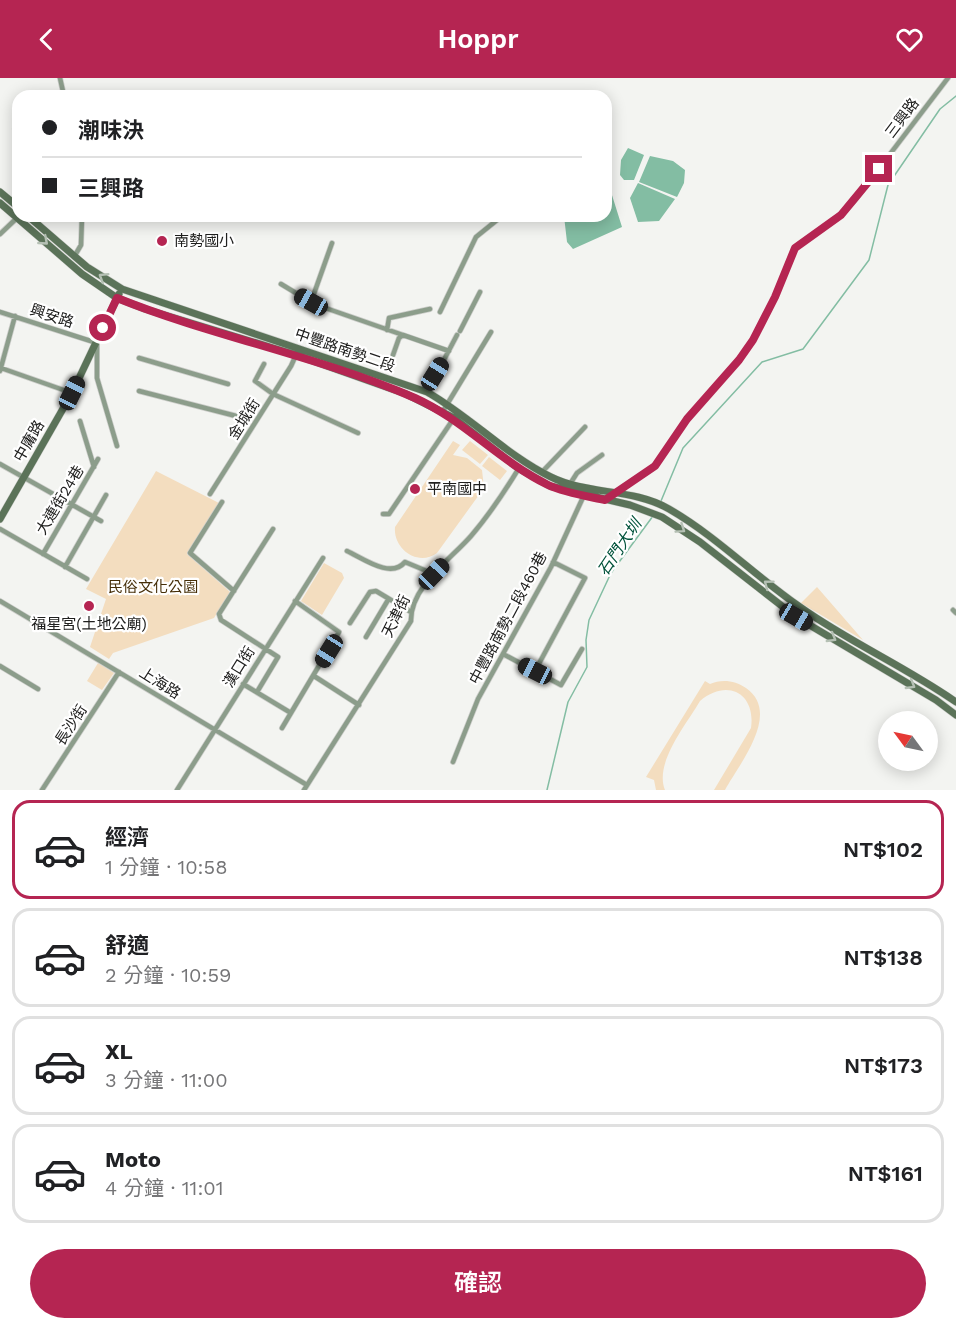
<!DOCTYPE html>
<html lang="zh-TW">
<meta charset="utf-8">
<style>
body{margin:0;font-family:"Work Sans","Noto Sans TC",sans-serif;background:#f6f6f6;color:#202124;height:100vh;display:flex;flex-direction:column;font-size:22px;white-space:nowrap}
*{box-sizing:border-box;margin:0}
p{font-size:20px;color:#757577}
.icon{flex:none;width:33px;height:33px;fill:none;stroke:currentColor;stroke-width:2;stroke-linecap:round;stroke-linejoin:round}
.map{position:relative;height:712px;overflow:hidden}
.panel{display:flex;flex-direction:column;background:#fff;flex:1}
.panel>*{flex:none}
.banner{position:absolute;left:12px;top:12px;width:600px;height:132px;border-radius:18px;box-shadow:0 3px 15px #0003;display:grid;align-content:center;height:132px;padding:0 30px;background:#fff}
.needle{width:39px;rotate:303deg}
.buttons{position:absolute;left:878px;top:633px;display:grid;gap:12px}
.buttons a{display:grid;place-items:center;width:60px;height:60px;border-radius:50%;background:#fff;box-shadow:0 3px 15px #0003;font-size:30px}
.end{position:absolute;width:27px;height:27px;margin:-14px;border:8px solid #b52552;background:#fff;box-shadow:0 0 0 3px #fff}
.from{border-radius:50%}
.car{position:absolute;width:18px;height:36px;margin:-18px -9px;border-radius:8px;box-shadow:0 0 4px 2px #0007;background:linear-gradient(#222 24%,#8ab4d8 0 40%,#222 0 76%,#8ab4d8 0 86%,#222 0)}
.banner b{display:flex;align-items:center;gap:21px;height:57px;font-size:22px}
.banner b+b{border-top:2px solid #e0e0e0}
.banner i{width:15px;height:15px;background:#202124}
ul{padding:10px 0 0;list-style:none}
li{display:flex;align-items:center;gap:18px;height:99px;margin:0 12px 9px;padding:0 18px;border:3px solid #e0e0e0;border-radius:18px}
li div{flex:1}
li b{display:block;font-size:22px}
li em{font-style:normal;font-weight:600}
li.active{border-color:#b52552}
li>.icon{width:54px;height:54px;stroke-width:1.5}
.cta{display:flex;gap:12px;margin-top:auto;padding:12px 30px}
.cta a{flex:1;height:69px;border-radius:36px;background:#b52552;color:#fff;font-size:24px;font-weight:600;line-height:69px;text-align:center}
header{display:flex;justify-content:space-between;align-items:center;height:78px;padding:0 30px;background:#b52552;color:#fff;font-size:27px;font-weight:600}
.map>svg:first-child{display:block}
</style>
<header><svg class="icon" aria-label="back" viewBox="0 0 24 24"><path d="M15 5l-7 7 7 7"/></svg>Hoppr<svg class="icon" aria-label="heart" viewBox="0 0 24 24"><path d="M12 20l-8-8c-3-5 5-10 8-4 3-6 11-1 8 4z"/></svg></header>
<div class="map">
<svg width="956" height="712" viewBox="0 0 956 712">
<rect width="100%" height="100%" fill="#f3f4f1"/>
<!-- green -->
<path fill="#f3ddbf" d="M 453,363 L 460,367 L 453,377 L 467,380 L 482,392 L 484,410 L 437,475 C 418,489 393,471 395,449 Z
M 470,363 L 488,377 L 480,386 L 462,372 Z
M 489,379 L 507,393 L 500,402 L 482,388 Z
M 156,393 L 219,425 L 187,476 L 230,514 L 214,540 L 113,575 L 109,581 L 90,569 L 106,521 L 86,511 Z
M 324,485 L 342,495 L 344,500 L 322,537 L 301,523 Z
M 817,509 L 863,562 L 801,525 Z
M 98,585 L 114,595 L 102,612 L 87,603 Z
M 705,603 L 710,606 C 721,601 735,602 746,610 C 782,635 739,686 725,712 L 714,712 L 751,650 C 756,615 727,600 700,623 C 686,647 654,685 665,712 L 656,712 L 654,702 L 646,699 Z"/>
<!-- water -->
<path fill="#83bda3" d="M 628,70 L 644,77 L 634,102 L 624,102 L 620,97 L 621,82 Z
M 650,78 L 673,83 L 685,92 L 684,105 L 677,119 L 639,104 Z
M 606,98 L 622,149 L 573,171 L 567,164 L 564,138 L 606,138 Z
M 638,105 L 675,121 L 659,143 L 638,144 L 630,120 Z"/>
<g fill="none" stroke-linecap="round" stroke-linejoin="round">
<!-- stream -->
<path stroke="#83bda3" stroke-width="1.5" d="M 661,423 L 683,370 L 762,284 L 803,271 L 869,182 L 888,107 L 940,31 L 956,18
M 547,712 L 568,624 L 587,589 L 586,562 L 589,542 L 611,495 L 653,438"/>
<!-- street casing -->
<g stroke="#cdcecb" stroke-width="6">
<path id="street" d="M 60,0 L 64,18
M 15,51 L 18,54
M 0,156 L 18,139
M 74,179 L 81,167 L 82,138
M 281,206 L 314,226 L 403,257
M 311,224 L 332,165
M 0,234 L 97,265 L 97,300 L 117,368
M 440,234 L 476,159 L 502,138
M 387,252 L 389,240 L 430,231
M 460,253 L 480,214
M 393,277 L 399,260 L 403,257 L 449,273
M 139,280 L 228,306
M 264,286 L 255,303 L 273,316 L 358,355
M 1,290 L 72,315
M 0,293 L 15,238
M 139,313 L 240,339
M 427,314 L 457,257
M 443,333 L 491,254
M 80,343 L 94,389
M 0,386 L 101,443
M 542,394 L 585,349
M 570,406 L 577,395 L 602,377
M 210,416 L 291,288 L 296,277
M 605,421 L 655,388 L 687,341 L 739,282 L 753,262 L 775,219 L 795,170 L 841,137 L 855,122 L 948,0
M 222,424 L 190,475 L 234,513
M 383,436 L 389,436 L 454,340
M 0,451 L 87,501
M 347,473 C 364,481 391,501 405,484 L 434,496
M 43,476 L 98,381
M 65,489 L 106,417
M 0,523 L 307,707
M 953,532 L 956,535
M 350,545 L 370,514 L 376,513 L 411,534
M 366,559 L 388,522
M 503,576 L 535,593 L 585,500 L 553,484
M 0,588 L 38,611
M 535,593 L 561,607 L 582,571
M 314,598 L 359,627
M 243,606 L 291,635
M 257,614 L 278,579 L 221,542 L 219,536 L 273,451
M 282,650 L 339,554 L 295,523
M 453,684 L 478,621 L 551,489 L 585,415
M 42,712 L 119,594
M 177,712 L 323,480
M 304,712 L 411,543 C 410,509 451,481 471,458 C 489,437 505,413 519,390"/>
</g>
<!-- secondary casing -->
<g stroke="#cdcecb" stroke-width="8">
<path id="secondary" d="M 0,114 L 18,129
M 0,125 L 82,196 L 117,220 L 145,231 L 296,277 L 406,316 L 454,340 L 518,390 L 550,408 L 630,427 L 662,439 L 700,464 L 796,539 L 936,622 L 956,637
M 28,138 L 87,189 L 122,211 L 427,314 C 471,339 506,377 551,399 C 587,417 633,410 669,431 C 716,458 755,498 800,529 C 849,564 906,589 956,624
M 0,441 L 72,315 L 119,216"/>
</g>
<!-- street -->
<use href="#street" stroke="#8c9d8b" stroke-width="4.5"/>
<!-- secondary -->
<use href="#secondary" stroke="#5b7359" stroke-width="7"/>
</g>
<!-- one-way arrows -->
<defs><path id="oneway-chevron" d="M-2-3.5L2.5 0L-2 3.5" fill="none" stroke-width="1.6" stroke-linecap="round" stroke-linejoin="round" transform="scale(1.5)"/></defs>
<g stroke="#b5c0b4">
<use href="#oneway-chevron" transform="translate(44 163) rotate(41)"/>
<use href="#oneway-chevron" transform="translate(103 199) rotate(-148)"/>
<use href="#oneway-chevron" transform="translate(681 451) rotate(34)"/>
<use href="#oneway-chevron" transform="translate(768 506) rotate(-143)"/>
<use href="#oneway-chevron" transform="translate(832 560) rotate(30)"/>
<use href="#oneway-chevron" transform="translate(911 607) rotate(31)"/>
</g>
<g fill="none" stroke-linecap="round" stroke-linejoin="round">
<!-- route -->
<path stroke="#b52552" stroke-width="8" d="M 103,250 L 117,220 C 214,259 318,278 415,320 C 464,342 499,383 548,407 C 565,415 586,418 605,422 L 655,388 L 687,341 L 739,282 L 753,262 L 775,219 L 795,170 L 841,137 L 879,91"/>
</g>
<!-- markers -->
<g fill="#b52552" stroke="#fff" stroke-width="2">
<circle cx="162" cy="163" r="6"/>
<circle cx="415" cy="411" r="6"/>
<circle cx="89" cy="528" r="6"/>
</g>
<g text-anchor="middle" stroke-width="4.5" stroke-linejoin="round" paint-order="stroke">
<!-- street labels -->
<g font-size="15" fill="#20201f" stroke="#fff">
<text transform="translate(902 40) rotate(-53)" y="5">三興路</text>
<text transform="translate(52 238) rotate(18)" y="5">興安路</text>
<text transform="translate(345 272) rotate(19)" y="5">中豐路南勢二段</text>
<text transform="translate(244 341) rotate(-58)" y="5">金城街</text>
<text transform="translate(29 363) rotate(-60)" y="5">中庸路</text>
<text transform="translate(60 422) rotate(-59)" y="5">大連街24巷</text>
<text transform="translate(396 538) rotate(-64)" y="5">天津街</text>
<text transform="translate(508 540) rotate(-62)" y="5">中豐路南勢二段460巷</text>
<text transform="translate(239 589) rotate(-58)" y="5">漢口街</text>
<text transform="translate(160 605) rotate(32)" y="5">上海路</text>
<text transform="translate(71 647) rotate(-57)" y="5">長沙街</text>
</g>
<!-- poi labels -->
<g font-size="15" fill="#20201f" stroke="#fff" text-anchor="start">
<text x="174" y="168">南勢國小</text>
<text x="427" y="416">平南國中</text>
<text x="89" y="551" text-anchor="middle">福星宮(土地公廟)</text>
</g>
<!-- park labels -->
<g font-size="15" fill="#462f09" stroke="#fff">
<text x="153" y="514">民俗文化公園</text>
</g>
<!-- water labels -->
<g font-size="16" font-style="italic" fill="#02533b" stroke="#fff">
<text transform="translate(619 469) rotate(-56)" y="6">石門大圳</text>
</g>
</g>
</svg>
<div class="buttons">
<a><svg class="needle" viewBox="-14 -14 28 28"><path d="M0-13l5 13h-10z" fill="#e53935"/><path d="M0 13l5-13h-10z" fill="#757577"/></svg></a>
</div>
<i class="end from" style="left:103px;top:250px"></i>
<i class="end" style="left:879px;top:91px"></i>
<i class="car" style="left:311px;top:224px;rotate:299deg"></i>
<i class="car" style="left:435px;top:296px;rotate:32deg"></i>
<i class="car" style="left:72px;top:315px;rotate:26deg"></i>
<i class="car" style="left:434px;top:496px;rotate:44deg"></i>
<i class="car" style="left:796px;top:539px;rotate:120deg"></i>
<i class="car" style="left:329px;top:573px;rotate:212deg"></i>
<i class="car" style="left:535px;top:593px;rotate:297deg"></i>
<div class="banner">
<b><i class="from"></i>潮味決</b>
<b><i></i>三興路</b>
</div>
</div>
<section class="panel">
<ul>
<li class="active"><svg class="icon" aria-label="car" viewBox="0 0 24 24"><path d="M5 17H2v-5l4-1 3-4h7l3 4 3 1v5h-3M9 17h6M6 11h13"/><circle cx="7" cy="17" r="2"/><circle cx="17" cy="17" r="2"/></svg><div><b>經濟</b><p>1 分鐘 · 10:58</p></div><em>NT$102</em></li>
<li><svg class="icon" aria-label="car" viewBox="0 0 24 24"><path d="M5 17H2v-5l4-1 3-4h7l3 4 3 1v5h-3M9 17h6M6 11h13"/><circle cx="7" cy="17" r="2"/><circle cx="17" cy="17" r="2"/></svg><div><b>舒適</b><p>2 分鐘 · 10:59</p></div><em>NT$138</em></li>
<li><svg class="icon" aria-label="car" viewBox="0 0 24 24"><path d="M5 17H2v-5l4-1 3-4h7l3 4 3 1v5h-3M9 17h6M6 11h13"/><circle cx="7" cy="17" r="2"/><circle cx="17" cy="17" r="2"/></svg><div><b>XL</b><p>3 分鐘 · 11:00</p></div><em>NT$173</em></li>
<li><svg class="icon" aria-label="car" viewBox="0 0 24 24"><path d="M5 17H2v-5l4-1 3-4h7l3 4 3 1v5h-3M9 17h6M6 11h13"/><circle cx="7" cy="17" r="2"/><circle cx="17" cy="17" r="2"/></svg><div><b>Moto</b><p>4 分鐘 · 11:01</p></div><em>NT$161</em></li>
</ul>
<div class="cta"><a>確認</a></div>
</section>
